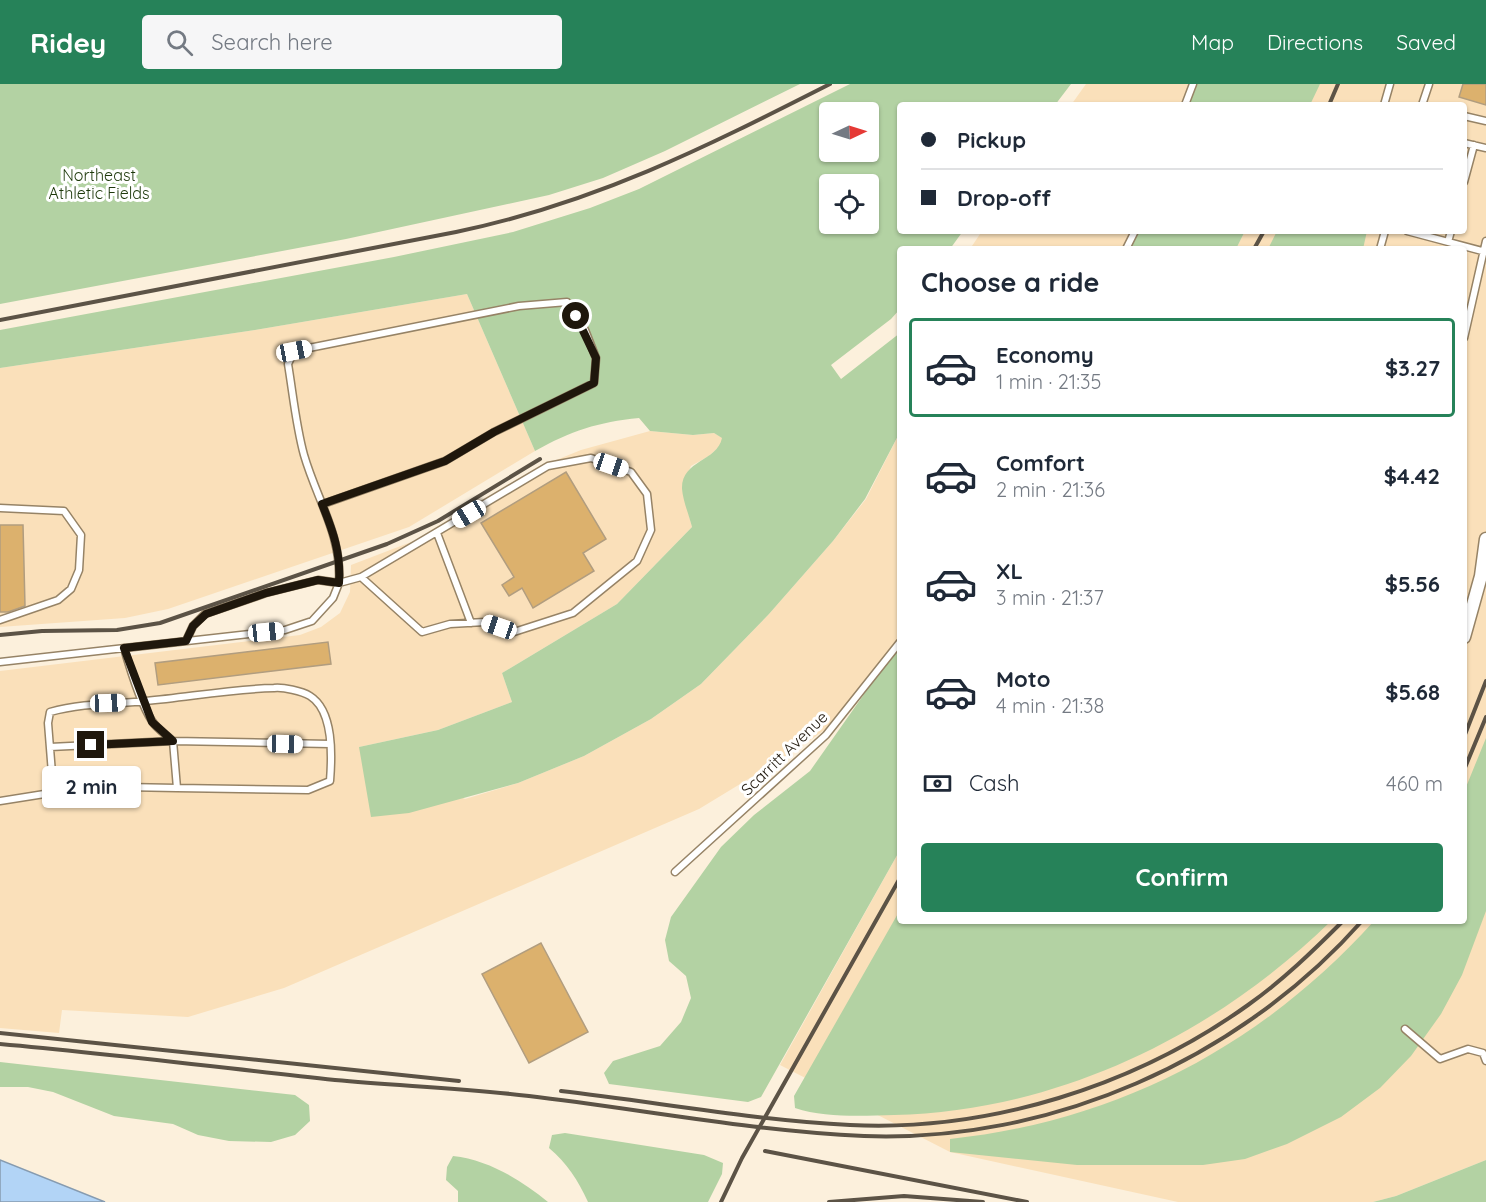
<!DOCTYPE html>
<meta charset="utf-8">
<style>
body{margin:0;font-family:Quicksand,sans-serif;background:#f6f6f7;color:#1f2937;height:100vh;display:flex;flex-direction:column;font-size:22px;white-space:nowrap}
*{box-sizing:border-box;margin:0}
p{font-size:20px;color:#747a83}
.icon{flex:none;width:33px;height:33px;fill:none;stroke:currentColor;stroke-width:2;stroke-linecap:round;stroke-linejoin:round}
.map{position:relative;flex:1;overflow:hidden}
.sheet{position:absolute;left:897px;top:162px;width:570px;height:678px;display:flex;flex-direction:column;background:#fff;border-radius:6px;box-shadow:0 2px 4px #0004}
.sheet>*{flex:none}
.hud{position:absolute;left:897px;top:18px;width:570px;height:132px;border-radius:6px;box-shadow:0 2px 4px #0004;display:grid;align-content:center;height:132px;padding:0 24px;background:#fff}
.needle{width:39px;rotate:86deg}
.fabs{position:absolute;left:819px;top:18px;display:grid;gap:12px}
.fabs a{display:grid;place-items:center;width:60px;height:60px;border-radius:6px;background:#fff;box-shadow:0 2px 4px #0004;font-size:30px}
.end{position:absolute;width:27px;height:27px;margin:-14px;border:8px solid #1f170c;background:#fff;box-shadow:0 0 0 3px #fff}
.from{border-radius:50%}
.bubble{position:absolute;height:42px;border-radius:6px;background:#fff;box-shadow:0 2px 4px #0004;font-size:20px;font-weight:700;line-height:42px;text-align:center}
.car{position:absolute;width:18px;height:36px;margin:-18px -9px;border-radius:8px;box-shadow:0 0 4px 2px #0007;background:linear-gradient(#fff 24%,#345 0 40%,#fff 0 76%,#345 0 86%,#fff 0)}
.hud b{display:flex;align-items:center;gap:21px;height:57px;font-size:22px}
.hud b+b{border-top:2px solid #e0e1e3}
.hud i{width:15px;height:15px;background:#1f2937}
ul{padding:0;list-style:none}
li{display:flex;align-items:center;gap:18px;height:99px;margin:0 12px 9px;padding:0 12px;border:3px solid transparent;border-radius:6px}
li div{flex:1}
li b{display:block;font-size:22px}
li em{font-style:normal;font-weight:700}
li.selected{border-color:#268259}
li>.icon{width:54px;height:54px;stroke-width:1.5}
h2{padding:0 24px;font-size:27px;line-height:72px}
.pay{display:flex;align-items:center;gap:15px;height:66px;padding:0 24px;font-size:22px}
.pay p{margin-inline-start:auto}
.cta{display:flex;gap:12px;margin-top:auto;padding:12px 24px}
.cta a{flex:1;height:69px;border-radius:6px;background:#268259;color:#fff;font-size:24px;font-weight:700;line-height:69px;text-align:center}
header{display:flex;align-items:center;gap:36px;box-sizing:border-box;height:84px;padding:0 30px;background:#268259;color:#fff}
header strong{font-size:28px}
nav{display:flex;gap:33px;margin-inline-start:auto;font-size:21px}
.search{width:420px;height:54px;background:#f6f6f7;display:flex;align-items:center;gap:15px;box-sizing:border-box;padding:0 21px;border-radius:6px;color:#747a83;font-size:22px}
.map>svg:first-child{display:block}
</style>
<header>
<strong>Ridey</strong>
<div class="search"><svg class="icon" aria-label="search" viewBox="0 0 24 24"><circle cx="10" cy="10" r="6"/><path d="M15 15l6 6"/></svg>Search here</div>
<nav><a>Map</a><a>Directions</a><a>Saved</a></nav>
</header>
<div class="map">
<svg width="1486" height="1118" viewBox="0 0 1486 1118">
<rect width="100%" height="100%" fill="#fcf0dc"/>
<!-- built -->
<path fill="#fae0ba" d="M 1086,0 L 1192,0 L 1184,21 L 1071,21 Z
M 1319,0 L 1486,0 L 1486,1076 L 1396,1112 L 1373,1118 L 1178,1118 L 950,1068 L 780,981 L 900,766 L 900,837 L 1464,837 L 1464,165 L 1236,165 L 1245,147 L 1464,147 L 1464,21 L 1310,21 Z
M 982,147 L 1136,147 L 1126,165 L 970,165 Z
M 467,210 L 535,367 L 409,443 L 168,525 L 125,534 L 0,543 L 0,284 L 255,246 Z
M 650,347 L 693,351 L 714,349 L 723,354 L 721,361 L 709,372 L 691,382 L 682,404 L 692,443 L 617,520 L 502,589 L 512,618 L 438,646 L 359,663 L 465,715 L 518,699 L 584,672 L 651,635 L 701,600 L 769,530 L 833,457 L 866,415 L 900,348 L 900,559 L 851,627 L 798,665 L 699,725 L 284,904 L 188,933 L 62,926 L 59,949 L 0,944 L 0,587 L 300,551 L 321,543 L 340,529 L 350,508 L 351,481 L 419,455 L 544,381 L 581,366 Z"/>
<!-- green -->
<path fill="#b3d2a3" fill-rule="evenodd" d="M 0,0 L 800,0 L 665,67 L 603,94 L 549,111 L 346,155 L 0,220 Z
M 850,0 L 1071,0 L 1055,21 L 900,21 L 900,147 L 963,147 L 950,165 L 900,165 L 900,225 L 891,235 L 831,281 L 841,295 L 900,249 L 900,348 L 865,415 L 833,457 L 769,530 L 701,600 L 651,635 L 584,672 L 518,699 L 409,729 L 371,733 L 359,663 L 438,646 L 512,618 L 502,589 L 617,520 L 692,443 C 689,431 683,417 682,405 C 681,376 717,378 722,354 L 714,349 L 693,351 L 650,347 L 639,334 C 598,338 571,347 535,367 L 467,210 L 255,246 L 0,284 L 0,246 L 394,173 L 513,148 L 590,124 L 639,105 ZM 830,28 L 868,28 L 868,68 L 830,68 ZM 830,100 L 868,100 L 868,140 L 830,140 Z
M 1192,0 L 1320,0 L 1310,21 L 1184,21 Z
M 1136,147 L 1245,147 L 1236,165 L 1126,165 Z
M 1277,147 L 1367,147 L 1363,165 L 1268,165 Z
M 900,559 L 900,766 L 761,1013 L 748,1018 L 609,1000 L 604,989 L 613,977 L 660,962 L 681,938 L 691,914 L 686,892 L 669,877 L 665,856 L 671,833 L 721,763 L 754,731 L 810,687 Z
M 1486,654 L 1486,827 L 1462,891 L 1441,930 L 1411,972 L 1380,1004 L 1341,1033 L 1287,1060 L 1245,1075 L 1203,1081 L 1077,1081 L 950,1068 L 950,1055 C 1118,1037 1261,962 1374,837 L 1464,837 L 1464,708 Z
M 900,826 L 900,837 L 1331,837 C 1214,951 1059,1027 894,1031 C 862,1032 825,1034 795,1024 L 794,1012 Z
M 0,978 L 295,1011 L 309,1021 L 310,1037 L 295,1051 L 271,1058 L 229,1057 L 198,1051 L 173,1040 L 114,1032 L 53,1008 L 28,1003 L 0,1003 Z
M 565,1049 L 704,1071 L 723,1079 L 722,1090 L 708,1118 L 588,1118 C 578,1096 567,1079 549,1064 L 552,1051 Z
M 453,1072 C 489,1076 521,1096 548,1118 L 458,1118 L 458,1107 L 446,1096 L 447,1083 Z
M 1486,1076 L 1486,1118 L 1373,1118 L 1396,1112 Z"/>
<!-- water -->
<path fill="#b2d4f6" stroke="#869bb0" stroke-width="1.5" d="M 0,1076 L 105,1118 L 0,1118 Z"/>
<!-- building -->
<path fill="#dcb16d" stroke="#b19d7f" stroke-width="1.5" d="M 1463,0 L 1486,0 L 1486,21 L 1459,13 Z
M 566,388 L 606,455 L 583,469 L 594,487 L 533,524 L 522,504 L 509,512 L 502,501 L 514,493 L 481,439 Z
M 0,441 L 23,441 L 25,522 L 8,528 L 0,528 Z
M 328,558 L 331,580 L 158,601 L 155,579 Z
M 541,859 L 588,948 L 529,979 L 482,890 Z"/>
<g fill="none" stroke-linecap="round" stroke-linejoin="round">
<!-- lane casing -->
<g stroke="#968366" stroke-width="9">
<path id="lane" d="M 1185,21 L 1193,0
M 1384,21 L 1390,0
M 1422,21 L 1429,0
M 1464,32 L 1486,37
M 1464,59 L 1486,64
M 1464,98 L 1474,61
M 1407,147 L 1486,168
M 1448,158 L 1451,147
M 1126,165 L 1135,147
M 1380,165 L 1385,147
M 1464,254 L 1486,157
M 323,420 L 445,377 L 494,348 L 594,299 L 596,274 L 585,246 L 567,218 L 519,222 L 294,267 L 288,280 C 293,310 296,342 304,371 C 317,416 342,451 339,499 L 361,493 L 548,382 L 591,374 L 631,388 L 647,410 L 651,446 L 637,477 L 573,529 L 514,548 L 485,538 L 450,540 L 422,548 L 361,493
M 0,424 L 64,427 L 81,451 L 79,486 L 71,505 L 58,516 L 0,536
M 437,449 L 471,539
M 124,564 C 130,585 140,619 152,637 C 157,645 167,651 173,657 L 177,704 L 308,706 L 330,697 C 332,672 334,627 310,612 C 302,607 283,603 274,604 C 232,605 189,613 146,617 C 114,620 82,619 50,628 L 48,639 L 53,702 L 57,708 L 124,703 L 177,704
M 0,578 L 285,546 L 312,537 L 333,514 L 339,499 L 318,496 L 266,509 L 205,530 L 193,542 L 186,557
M 50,663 L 173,657 L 330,660
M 0,717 L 57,708
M 675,788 L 826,651 L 900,558
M 1405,945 L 1440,975 L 1468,965 L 1483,969 L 1486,977"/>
</g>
<!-- street casing -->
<g stroke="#968366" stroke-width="15">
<path id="street" d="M 1464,553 L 1481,492 L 1486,455"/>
</g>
<!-- lane -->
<use href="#lane" stroke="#fff" stroke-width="6"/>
<!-- street -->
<use href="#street" stroke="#fff" stroke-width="12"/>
<!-- rail -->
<path stroke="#5c5346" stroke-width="4" d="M 1329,21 L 1338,0
M 1254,165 L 1264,147
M 0,236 L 456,148 C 595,119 704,64 830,0
M 0,551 L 42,547 L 117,546 L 160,539 L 387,460 L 438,437 L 540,375
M 1464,653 L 1486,597
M 1464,686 L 1486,633
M 0,949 L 459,997
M 0,960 C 112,970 224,984 335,996 C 400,1002 464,1004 529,1012 C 640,1025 752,1047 864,1052 C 1050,1059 1239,976 1362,837
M 561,1007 C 657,1018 753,1036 850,1041 C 989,1048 1135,1002 1248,921 C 1282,897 1313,867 1343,837
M 765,1067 L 1027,1118
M 721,1118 L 742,1074 L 900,794
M 829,1118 L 904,1112 L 983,1118"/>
</g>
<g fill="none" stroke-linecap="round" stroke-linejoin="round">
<!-- route -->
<path stroke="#1f170c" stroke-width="8" d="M 91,661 L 173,657 L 152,638 L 124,564 L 186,557 L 193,542 L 206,530 L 266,509 L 318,496 L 339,499 C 341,469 333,447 322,420 L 445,377 L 494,348 L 594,299 L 596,274 L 576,232"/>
</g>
<g text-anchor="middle" stroke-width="6" stroke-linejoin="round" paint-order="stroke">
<!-- park labels -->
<g font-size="16" fill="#1e390b" stroke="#fff">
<text x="99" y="97">Northeast<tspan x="99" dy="18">Athletic Fields</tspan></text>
</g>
<!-- street labels -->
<g font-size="16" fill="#1f170c" stroke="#fff">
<text transform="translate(784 669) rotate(-44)" y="6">Scarritt Avenue</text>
</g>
</g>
</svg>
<div class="fabs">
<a><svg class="needle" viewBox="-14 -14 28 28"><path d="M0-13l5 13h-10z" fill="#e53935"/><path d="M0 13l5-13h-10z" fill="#747a83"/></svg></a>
<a><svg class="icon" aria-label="locate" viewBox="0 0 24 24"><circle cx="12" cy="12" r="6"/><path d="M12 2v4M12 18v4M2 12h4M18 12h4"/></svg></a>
</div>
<i class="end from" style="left:576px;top:232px"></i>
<i class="end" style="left:91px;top:661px"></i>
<div class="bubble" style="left:42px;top:682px;width:99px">2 min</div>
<i class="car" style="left:294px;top:267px;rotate:79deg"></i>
<i class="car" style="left:611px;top:381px;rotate:109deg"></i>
<i class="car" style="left:469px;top:430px;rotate:239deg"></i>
<i class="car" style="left:499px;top:543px;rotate:289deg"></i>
<i class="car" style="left:266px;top:548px;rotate:84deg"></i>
<i class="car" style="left:108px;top:619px;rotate:88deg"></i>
<i class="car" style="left:285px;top:660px;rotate:91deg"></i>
<div class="hud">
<b><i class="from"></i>Pickup</b>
<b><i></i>Drop-off</b>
</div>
<section class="sheet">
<h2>Choose a ride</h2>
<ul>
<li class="selected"><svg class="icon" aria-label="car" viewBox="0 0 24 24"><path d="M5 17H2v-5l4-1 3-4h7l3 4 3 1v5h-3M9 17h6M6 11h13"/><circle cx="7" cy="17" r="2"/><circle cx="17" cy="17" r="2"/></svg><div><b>Economy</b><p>1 min · 21:35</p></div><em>$3.27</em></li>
<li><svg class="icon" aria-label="car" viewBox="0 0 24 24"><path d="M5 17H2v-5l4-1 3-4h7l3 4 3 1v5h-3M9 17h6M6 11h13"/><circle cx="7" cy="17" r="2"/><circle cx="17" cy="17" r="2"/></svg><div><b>Comfort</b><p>2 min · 21:36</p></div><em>$4.42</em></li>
<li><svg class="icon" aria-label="car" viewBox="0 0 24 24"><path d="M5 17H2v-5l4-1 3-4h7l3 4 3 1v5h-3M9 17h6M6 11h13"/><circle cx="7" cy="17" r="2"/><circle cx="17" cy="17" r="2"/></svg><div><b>XL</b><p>3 min · 21:37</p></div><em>$5.56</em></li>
<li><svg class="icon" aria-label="car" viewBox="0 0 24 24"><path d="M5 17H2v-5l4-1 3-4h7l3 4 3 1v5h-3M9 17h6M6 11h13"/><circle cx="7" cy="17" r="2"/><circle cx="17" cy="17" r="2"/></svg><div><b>Moto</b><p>4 min · 21:38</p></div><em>$5.68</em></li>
</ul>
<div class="pay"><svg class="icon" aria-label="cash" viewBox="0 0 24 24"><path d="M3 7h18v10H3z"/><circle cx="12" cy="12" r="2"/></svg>Cash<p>460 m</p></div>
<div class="cta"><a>Confirm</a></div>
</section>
</div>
